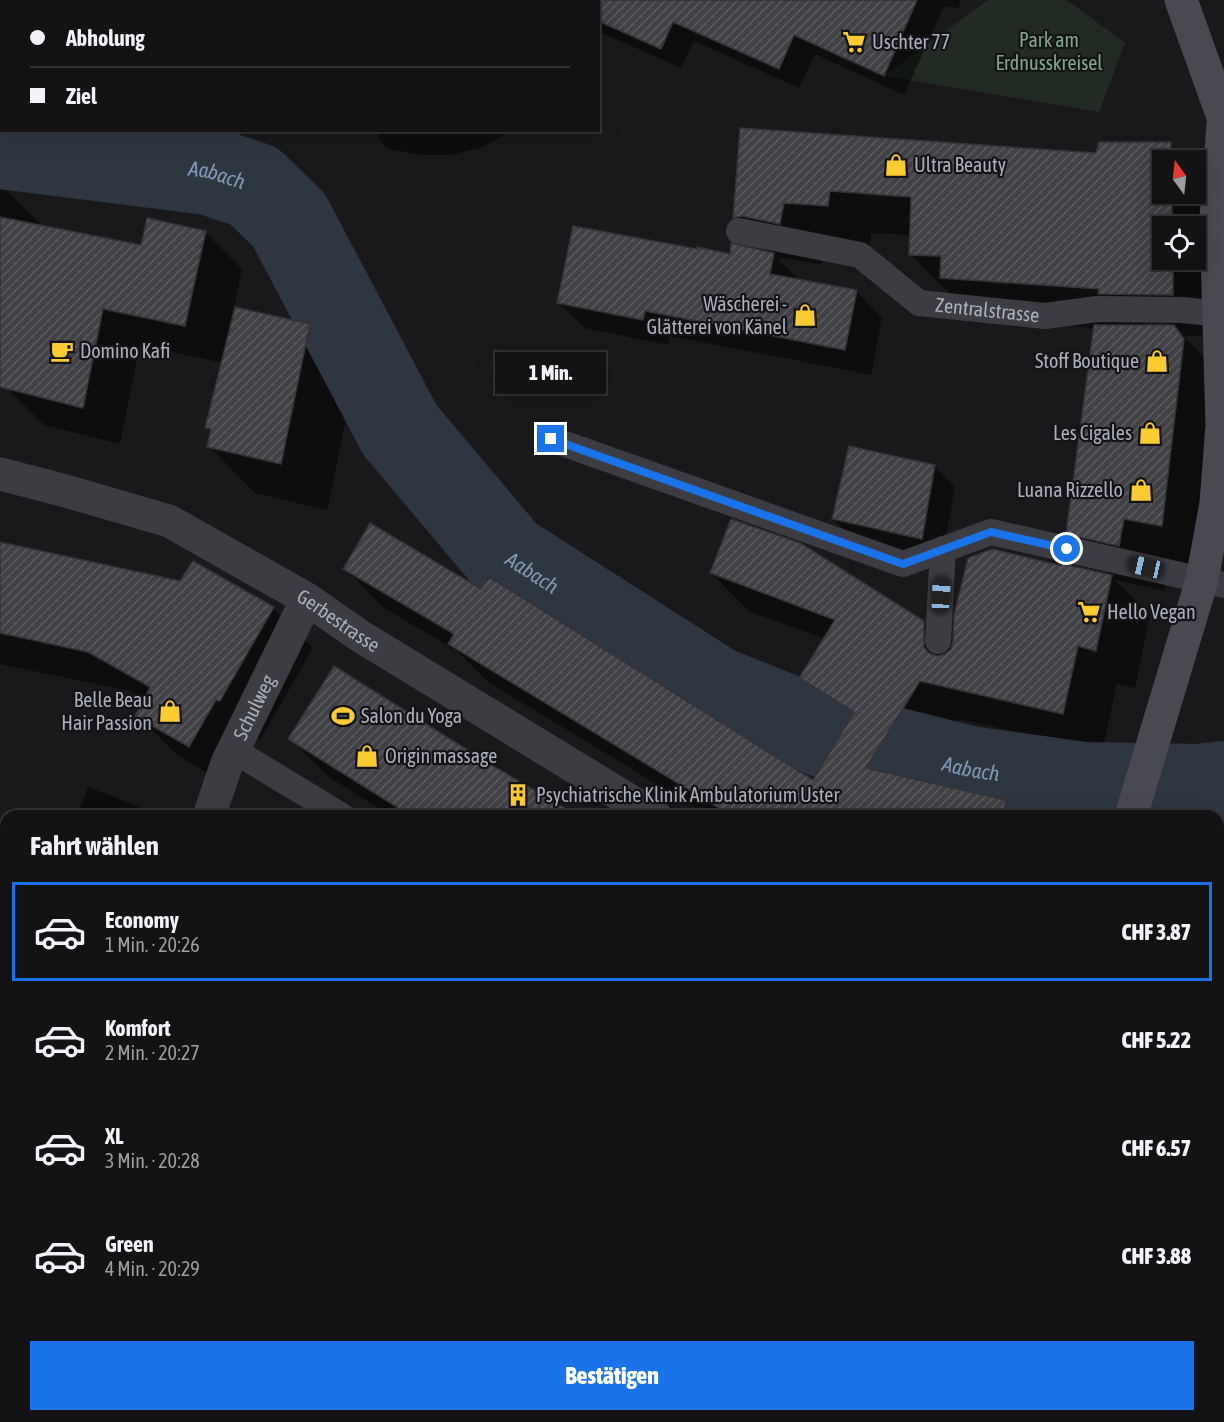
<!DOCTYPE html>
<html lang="de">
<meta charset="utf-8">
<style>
body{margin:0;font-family:"Asap Condensed",sans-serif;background:#1c1c1e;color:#f1f3f6;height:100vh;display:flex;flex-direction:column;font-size:22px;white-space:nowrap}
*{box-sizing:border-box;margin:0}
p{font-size:20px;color:#9d9ea0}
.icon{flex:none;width:33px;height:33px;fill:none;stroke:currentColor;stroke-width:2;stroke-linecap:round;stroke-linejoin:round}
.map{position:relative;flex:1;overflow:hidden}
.drawer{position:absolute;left:0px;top:810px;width:1224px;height:612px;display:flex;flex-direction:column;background:#131315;border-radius:18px 18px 0 0;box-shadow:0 6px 24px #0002,0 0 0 2px #323234}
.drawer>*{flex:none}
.top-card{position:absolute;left:0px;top:0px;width:600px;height:132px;box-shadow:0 6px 24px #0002,0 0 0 2px #323234;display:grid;align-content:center;height:132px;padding:0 30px;background:#131315}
.needle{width:39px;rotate:345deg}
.buttons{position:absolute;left:1152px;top:150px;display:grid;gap:12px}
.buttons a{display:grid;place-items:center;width:54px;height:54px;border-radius:0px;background:#131315;box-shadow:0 6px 24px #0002,0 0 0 2px #323234;font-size:30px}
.end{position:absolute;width:27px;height:27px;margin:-14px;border:8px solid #1a73e8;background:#fff;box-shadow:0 0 0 3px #fff}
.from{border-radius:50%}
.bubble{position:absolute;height:42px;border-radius:0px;background:#131315;box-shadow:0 6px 24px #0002,0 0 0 2px #323234;font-size:20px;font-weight:800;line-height:42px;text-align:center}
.car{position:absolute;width:18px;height:36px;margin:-18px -9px;border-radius:8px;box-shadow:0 0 4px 2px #0007;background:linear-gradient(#222 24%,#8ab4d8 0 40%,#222 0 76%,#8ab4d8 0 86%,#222 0)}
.top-card b{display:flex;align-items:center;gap:21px;height:57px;font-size:22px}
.top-card b+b{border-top:2px solid #323234}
.top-card i{width:15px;height:15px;background:#f1f3f6}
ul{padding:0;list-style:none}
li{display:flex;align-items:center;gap:18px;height:99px;margin:0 12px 9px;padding:0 18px;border:3px solid transparent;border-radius:0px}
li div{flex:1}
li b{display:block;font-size:22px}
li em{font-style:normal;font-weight:800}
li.current{border-color:#1a73e8}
li>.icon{width:54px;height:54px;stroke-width:1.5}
h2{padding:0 30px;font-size:27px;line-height:72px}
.cta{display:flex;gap:12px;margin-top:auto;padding:12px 30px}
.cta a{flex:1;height:69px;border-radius:0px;background:#1a73e8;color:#fff;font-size:24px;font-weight:800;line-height:69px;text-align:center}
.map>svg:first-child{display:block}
</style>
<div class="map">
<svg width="1224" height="1422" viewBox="0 0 1224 1422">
<defs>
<pattern id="building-hatch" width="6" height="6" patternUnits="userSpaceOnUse" patternTransform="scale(1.5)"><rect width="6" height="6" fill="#414146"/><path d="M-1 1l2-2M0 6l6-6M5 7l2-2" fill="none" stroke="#5a5a5f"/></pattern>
</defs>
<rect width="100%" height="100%" fill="#19191c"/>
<!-- park -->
<path fill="#212a23" d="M 988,0 L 1067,0 L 1125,43 L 1099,112 L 884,76 Z"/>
<!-- shadow -->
<path fill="#0007" fill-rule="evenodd" d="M 63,0 L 353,0 L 353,2 Z
M 530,0 L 961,0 L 958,8 L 944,6 L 904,95 L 815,54 L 799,88 L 694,41 L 681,68 L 598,31 L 598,2 Z
M 741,129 L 1097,154 L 1170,144 L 1187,160 L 1162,160 L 1162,194 L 1196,194 L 1196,169 L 1213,186 L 1215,336 L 1183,336 L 1220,373 L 1208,571 L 1170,564 L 1165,591 L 1115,580 L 1150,615 L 1135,688 L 1117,684 L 1102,751 L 959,719 L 920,782 L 1060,814 L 1062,816 L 709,816 L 488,682 L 457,651 L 384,608 L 345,569 L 814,782 L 849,722 L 840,716 L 801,678 L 825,639 L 750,612 L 711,573 L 923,622 L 952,650 L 1063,568 L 1111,576 L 1068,533 L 1095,328 L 984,320 L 953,297 L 911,255 L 911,235 L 871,233 L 870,248 L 826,244 L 822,265 L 785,258 L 778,259 L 800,281 L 857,292 L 882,318 L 871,375 L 670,336 L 668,345 L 585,328 L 559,303 L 731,255 L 771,254 L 734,217 ZM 1162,226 L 1196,226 L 1196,260 L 1162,260 Z
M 379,130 L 512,130 L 483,147 L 451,155 L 420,155 L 388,149 L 378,139 Z
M 0,184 L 44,227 L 142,247 L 205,232 L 242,269 L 234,308 L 310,325 L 356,372 L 327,510 L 255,493 L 209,446 L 212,433 L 207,428 L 223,363 L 140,345 L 120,444 L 44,425 L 7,388 L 0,365 Z
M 934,466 L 955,487 L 942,559 L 854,539 L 833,519 Z
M 0,544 L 181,582 L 193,563 L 273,609 L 313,648 L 260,740 L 256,739 L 229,786 L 177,755 L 137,715 L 145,700 L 130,691 L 0,664 Z
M 290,739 L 487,764 L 575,816 L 391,816 L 329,777 Z
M 88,787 L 138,806 L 148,816 L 77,816 Z
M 1218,888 L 1224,889 L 1224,1147 L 1218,1166 Z
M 6,1016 L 6,1093 L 0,1087 L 0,1032 Z
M 1218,1171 L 1224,1172 L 1224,1418 L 1218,1416 Z
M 0,1328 L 6,1330 L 6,1416 L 30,1416 L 28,1422 L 0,1422 Z
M 423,1416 L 483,1416 L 483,1422 L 424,1422 Z
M 644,1416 L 677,1416 L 675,1422 L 659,1422 Z
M 758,1416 L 925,1416 L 923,1422 L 755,1422 Z
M 1077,1416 L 1182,1416 L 1183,1422 L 1083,1422 Z"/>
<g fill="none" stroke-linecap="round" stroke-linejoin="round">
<!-- river -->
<path stroke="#2e3741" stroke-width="88" id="s1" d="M 0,145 L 209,171 L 254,186 L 289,220 L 400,430 L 507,557 L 715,690 L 825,734 L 969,770 L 1084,786 L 1199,788 L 1224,785"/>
</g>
<!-- building -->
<path fill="url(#building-hatch)" stroke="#343338" stroke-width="1.5" d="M 552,0 L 917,0 L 884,76 L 794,35 L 779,69 L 673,22 L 661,49 L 598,21 L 598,2 Z
M 740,128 L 1096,153 L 1099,142 L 1171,142 L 1171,160 L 1162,160 L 1162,194 L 1172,194 L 1172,226 L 1162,226 L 1162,260 L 1173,260 L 1173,295 L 1098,294 L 1099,289 L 940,278 L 941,256 L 909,255 L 911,197 L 830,191 L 828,206 L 784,203 L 780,224 L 742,216 L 733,218 Z
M 0,217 L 141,245 L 147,218 L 206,231 L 185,326 L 103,309 L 83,408 L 0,387 Z
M 573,226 L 697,249 L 697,247 L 730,254 L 731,243 L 774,253 L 770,274 L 857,290 L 845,350 L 645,311 L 643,320 L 557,303 Z
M 235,307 L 310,324 L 281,464 L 207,447 L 211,429 L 205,428 Z
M 1094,325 L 1174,325 L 1184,339 L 1162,526 L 1124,519 L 1119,546 L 1066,534 Z
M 849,446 L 935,465 L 922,539 L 832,519 Z
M 731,519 L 800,543 L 924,621 L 924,647 L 929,653 L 937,656 L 945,654 L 951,649 L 953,642 L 954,615 L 968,558 L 992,549 L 1062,566 L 1062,564 L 1112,575 L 1096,651 L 1078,646 L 1063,714 L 920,681 L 866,768 L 1006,800 L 1004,816 L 732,816 L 448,644 L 454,634 L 343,569 L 370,523 L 481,589 L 489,577 L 813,780 L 854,712 L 799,678 L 835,620 L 710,573 Z
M 0,542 L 180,581 L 193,561 L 274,607 L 220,701 L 216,700 L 189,747 L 135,716 L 150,687 L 88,652 L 0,633 Z
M 334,666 L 488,763 L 578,816 L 411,816 L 288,739 Z"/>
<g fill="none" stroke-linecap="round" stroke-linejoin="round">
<!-- service -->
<g stroke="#3c3c43" stroke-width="26">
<path d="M 19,0 L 21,2"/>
<path id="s2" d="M 739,231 L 860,255 L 919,303 L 1045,316 L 1097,309 L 1183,310 L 1220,314"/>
<path d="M 551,439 L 903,564 L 991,532 L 1224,585"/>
<path d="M 938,641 L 943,549"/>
<path d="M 233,750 L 342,816"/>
<path d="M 1218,1318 L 1224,1319"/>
<path d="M 1218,1414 L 1224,1414"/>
<path d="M 1000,1422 L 1001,1416"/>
</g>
<!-- minor -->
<g stroke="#3c3c43" stroke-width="33">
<path id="s3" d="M 0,474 L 66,491 L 169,521 L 307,599 L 360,636 L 655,816"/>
<path id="s4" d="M 209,816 L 227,763 L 307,599"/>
<path d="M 1218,1106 L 1224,1108"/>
</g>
<!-- secondary -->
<path stroke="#484951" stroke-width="33" d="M 1181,0 L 1223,117
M 1131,816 L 1202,580 L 1216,503 L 1222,425 L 1216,217 L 1224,111
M 690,1422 L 692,1416"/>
</g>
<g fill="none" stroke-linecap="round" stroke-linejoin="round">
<!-- route -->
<path stroke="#1a73e8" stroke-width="8" d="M 551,439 L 903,564 L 991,532 L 1067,549"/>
</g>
<!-- icons -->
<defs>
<g id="supermarket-bare" transform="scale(1.8)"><path d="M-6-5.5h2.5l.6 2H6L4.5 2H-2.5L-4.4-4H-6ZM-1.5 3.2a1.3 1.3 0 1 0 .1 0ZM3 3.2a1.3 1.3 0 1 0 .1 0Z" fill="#fbcc32" stroke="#141417" stroke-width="2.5" paint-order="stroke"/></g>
<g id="shop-bare" transform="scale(1.8)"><path d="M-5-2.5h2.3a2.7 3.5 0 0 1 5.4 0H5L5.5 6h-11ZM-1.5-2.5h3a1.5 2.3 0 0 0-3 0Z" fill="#fbcc32" stroke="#141417" stroke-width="2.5" paint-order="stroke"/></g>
<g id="cafe-bare" transform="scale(1.8)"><path d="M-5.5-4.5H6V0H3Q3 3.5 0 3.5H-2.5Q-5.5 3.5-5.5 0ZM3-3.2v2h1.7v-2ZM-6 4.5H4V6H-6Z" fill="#fbcc32" stroke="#141417" stroke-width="2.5" paint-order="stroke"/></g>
<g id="stadium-bare" transform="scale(1.8)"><path d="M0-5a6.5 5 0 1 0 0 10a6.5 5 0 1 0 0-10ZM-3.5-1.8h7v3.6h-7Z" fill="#fbcc32" stroke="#141417" stroke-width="2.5" paint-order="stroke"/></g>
<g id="building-bare" transform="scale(1.8)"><path d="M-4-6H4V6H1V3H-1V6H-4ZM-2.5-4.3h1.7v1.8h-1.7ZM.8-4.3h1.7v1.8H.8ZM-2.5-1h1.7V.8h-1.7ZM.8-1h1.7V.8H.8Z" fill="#fbcc32" stroke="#141417" stroke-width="2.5" paint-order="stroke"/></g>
</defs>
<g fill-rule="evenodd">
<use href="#supermarket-bare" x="854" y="42"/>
<use href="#shop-bare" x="896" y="165"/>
<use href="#shop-bare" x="805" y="315"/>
<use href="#cafe-bare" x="62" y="351"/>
<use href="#shop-bare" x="1157" y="361"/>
<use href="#shop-bare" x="1150" y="433"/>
<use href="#shop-bare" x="1141" y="490"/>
<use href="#supermarket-bare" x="1089" y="612"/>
<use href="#shop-bare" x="170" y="711"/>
<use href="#stadium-bare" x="343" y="716"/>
<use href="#shop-bare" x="367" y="756"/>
<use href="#building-bare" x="518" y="795"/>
</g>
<g text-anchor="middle" stroke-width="4.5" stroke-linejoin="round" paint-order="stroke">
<!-- park labels -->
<g font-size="20" fill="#81a888" stroke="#141417">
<text x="1049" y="47">Park am<tspan x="1049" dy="23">Erdnusskreisel</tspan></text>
</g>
<!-- poi labels -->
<g font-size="20" fill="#abaebc" stroke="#141417" text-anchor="start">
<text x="872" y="49">Uschter 77</text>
<text x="914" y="172">Ultra Beauty</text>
<text x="787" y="311" text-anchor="end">Wäscherei -<tspan x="787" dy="23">Glätterei von Känel</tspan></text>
<text x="80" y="358">Domino Kafi</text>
<text x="1139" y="368" text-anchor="end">Stoff Boutique</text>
<text x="1132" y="440" text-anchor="end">Les Cigales</text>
<text x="1123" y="497" text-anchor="end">Luana Rizzello</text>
<text x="1107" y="619">Hello Vegan</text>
<text x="152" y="707" text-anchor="end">Belle Beau<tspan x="152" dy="23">Hair Passion</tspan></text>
<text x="361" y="723">Salon du Yoga</text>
<text x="385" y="763">Origin massage</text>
<text x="536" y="802">Psychiatrische Klinik Ambulatorium Uster</text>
</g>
<!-- street labels -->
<g font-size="20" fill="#abaebc" stroke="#141417">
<text dy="7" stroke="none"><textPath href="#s2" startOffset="268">Zentralstrasse</textPath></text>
<text dy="7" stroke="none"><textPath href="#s3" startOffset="372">Gerbestrasse</textPath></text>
<text dy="7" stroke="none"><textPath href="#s4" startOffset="118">Schulweg</textPath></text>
</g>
<!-- water labels -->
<g font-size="21" font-style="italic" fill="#8199b8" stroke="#141417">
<text dy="7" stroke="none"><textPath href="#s1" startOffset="219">Aabach</textPath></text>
<text dy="7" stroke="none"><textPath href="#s1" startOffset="740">Aabach</textPath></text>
<text dy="7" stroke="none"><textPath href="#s1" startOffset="1226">Aabach</textPath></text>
</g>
</g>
</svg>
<div class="buttons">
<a><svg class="needle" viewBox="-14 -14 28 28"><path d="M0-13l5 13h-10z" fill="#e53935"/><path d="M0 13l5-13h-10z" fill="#9d9ea0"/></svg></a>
<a><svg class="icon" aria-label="locate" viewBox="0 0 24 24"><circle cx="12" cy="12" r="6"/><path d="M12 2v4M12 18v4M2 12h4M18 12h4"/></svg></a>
</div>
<i class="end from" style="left:1067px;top:549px"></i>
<i class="end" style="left:551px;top:439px"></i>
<div class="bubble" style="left:495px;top:352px;width:111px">1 Min.</div>
<i class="car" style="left:1146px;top:567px;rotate:283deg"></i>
<i class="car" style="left:941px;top:595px;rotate:3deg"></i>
<div class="top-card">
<b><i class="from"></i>Abholung</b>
<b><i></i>Ziel</b>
</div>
<section class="drawer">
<h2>Fahrt wählen</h2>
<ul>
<li class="current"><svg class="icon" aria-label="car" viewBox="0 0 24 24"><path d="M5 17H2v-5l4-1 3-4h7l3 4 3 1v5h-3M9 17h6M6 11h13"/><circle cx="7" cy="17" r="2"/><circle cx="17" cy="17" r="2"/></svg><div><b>Economy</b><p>1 Min. · 20:26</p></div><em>CHF 3.87</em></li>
<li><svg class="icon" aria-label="car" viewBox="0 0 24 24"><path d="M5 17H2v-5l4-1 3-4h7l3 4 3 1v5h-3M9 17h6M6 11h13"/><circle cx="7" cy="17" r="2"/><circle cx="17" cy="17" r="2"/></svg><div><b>Komfort</b><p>2 Min. · 20:27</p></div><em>CHF 5.22</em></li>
<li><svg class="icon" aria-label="car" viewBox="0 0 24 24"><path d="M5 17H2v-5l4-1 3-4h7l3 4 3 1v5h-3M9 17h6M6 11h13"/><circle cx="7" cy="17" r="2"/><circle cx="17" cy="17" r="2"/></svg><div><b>XL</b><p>3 Min. · 20:28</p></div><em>CHF 6.57</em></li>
<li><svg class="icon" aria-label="car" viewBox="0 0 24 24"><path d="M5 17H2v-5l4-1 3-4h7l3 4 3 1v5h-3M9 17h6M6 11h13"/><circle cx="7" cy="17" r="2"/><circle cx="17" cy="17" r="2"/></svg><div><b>Green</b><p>4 Min. · 20:29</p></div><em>CHF 3.88</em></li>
</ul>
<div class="cta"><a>Bestätigen</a></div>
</section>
</div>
